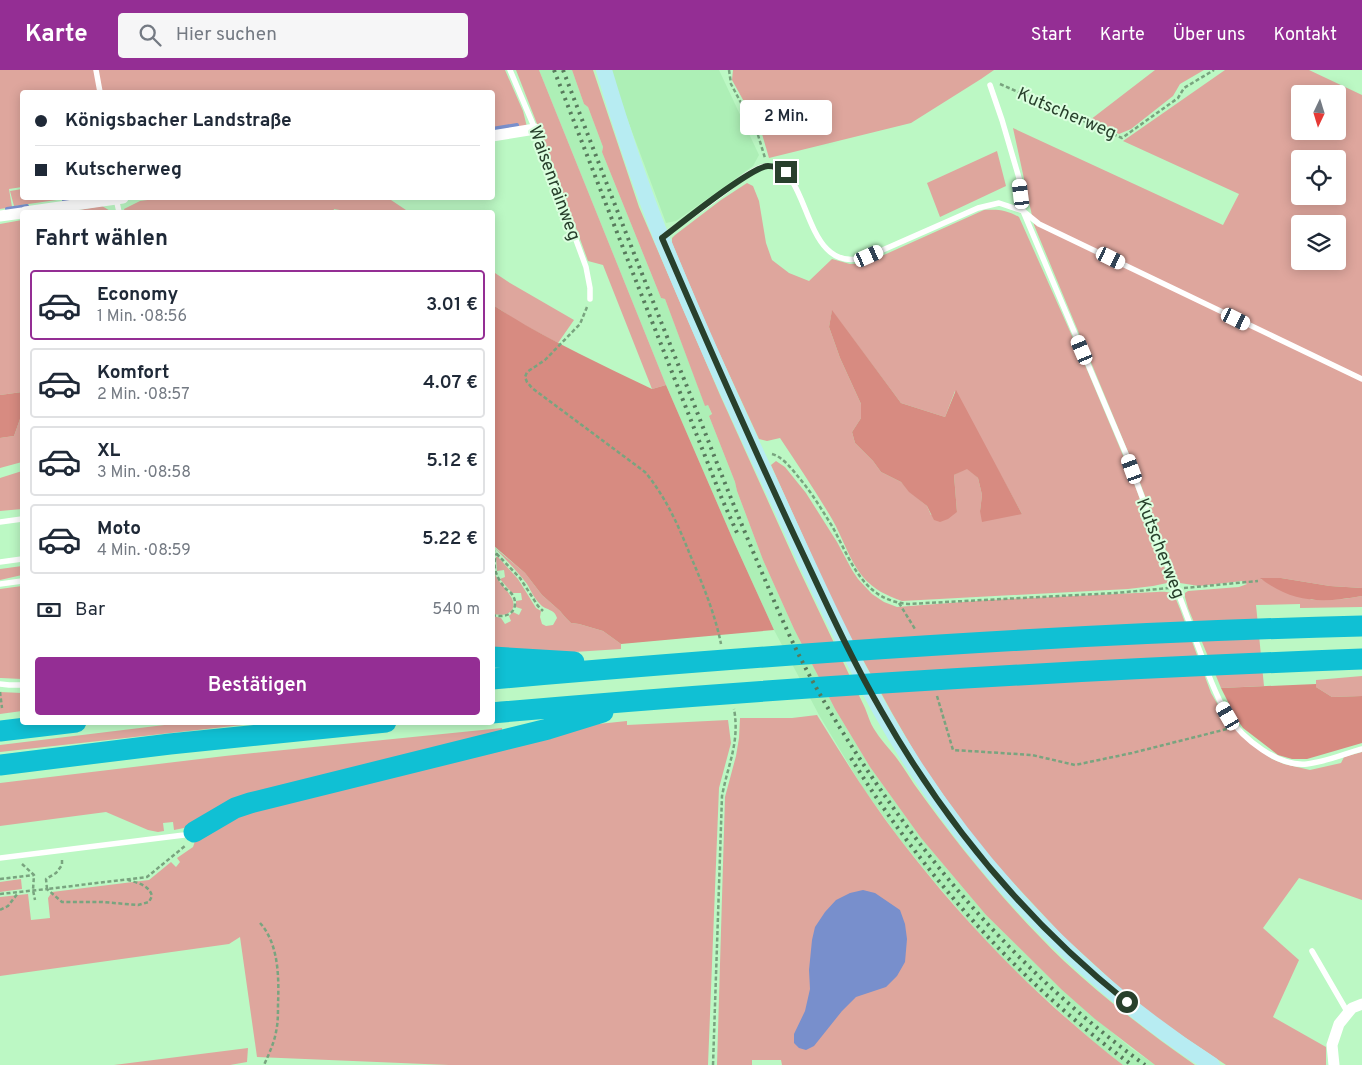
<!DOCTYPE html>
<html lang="de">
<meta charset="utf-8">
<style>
body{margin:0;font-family:Overpass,sans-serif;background:#f6f6f7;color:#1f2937;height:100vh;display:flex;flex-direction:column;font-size:19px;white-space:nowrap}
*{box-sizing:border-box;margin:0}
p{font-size:16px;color:#747a83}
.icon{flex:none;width:28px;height:28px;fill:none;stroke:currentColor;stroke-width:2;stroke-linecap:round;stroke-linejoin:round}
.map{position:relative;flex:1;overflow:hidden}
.side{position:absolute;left:20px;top:140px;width:475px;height:515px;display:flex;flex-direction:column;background:#fff;border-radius:5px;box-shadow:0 2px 12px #0003}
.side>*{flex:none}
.top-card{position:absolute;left:20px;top:20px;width:475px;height:110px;border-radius:5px;box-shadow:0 2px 12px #0003;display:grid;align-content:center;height:110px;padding:0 15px;background:#fff}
.needle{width:32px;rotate:184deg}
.controls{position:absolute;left:1291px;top:15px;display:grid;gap:10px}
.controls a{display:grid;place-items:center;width:55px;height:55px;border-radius:5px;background:#fff;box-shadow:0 2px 12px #0003;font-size:25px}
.end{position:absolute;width:22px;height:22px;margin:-11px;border:6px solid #28402c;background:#fff;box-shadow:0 0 0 2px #fff}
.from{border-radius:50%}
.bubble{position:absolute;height:35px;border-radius:5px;background:#fff;box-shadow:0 2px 12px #0003;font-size:16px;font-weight:600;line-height:35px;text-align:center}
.car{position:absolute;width:15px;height:30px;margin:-15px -8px;border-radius:6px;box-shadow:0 0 4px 1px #0007;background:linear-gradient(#fff 24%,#345 0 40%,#fff 0 76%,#345 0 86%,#fff 0)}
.top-card b{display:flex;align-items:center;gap:18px;height:48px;font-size:19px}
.top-card b+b{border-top:1px solid #e0e1e3}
.top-card i{width:12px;height:12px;background:#1f2937}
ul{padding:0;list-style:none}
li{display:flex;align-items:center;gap:15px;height:70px;margin:0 10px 8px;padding:0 5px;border:2px solid #e0e1e3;border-radius:5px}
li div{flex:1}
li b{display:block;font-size:19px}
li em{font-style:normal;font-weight:600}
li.on{border-color:#942e94}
li>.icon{width:45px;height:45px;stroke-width:1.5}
h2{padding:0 15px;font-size:22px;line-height:60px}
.pay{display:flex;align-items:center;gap:12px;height:55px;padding:0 15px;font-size:19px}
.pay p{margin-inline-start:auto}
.action{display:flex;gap:10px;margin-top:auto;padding:10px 15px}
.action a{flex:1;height:58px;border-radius:5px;background:#942e94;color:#fff;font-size:20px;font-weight:600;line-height:58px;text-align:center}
header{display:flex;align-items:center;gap:30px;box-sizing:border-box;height:70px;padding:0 25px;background:#942e94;color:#fff}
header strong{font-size:24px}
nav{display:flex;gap:28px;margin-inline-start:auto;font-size:18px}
.search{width:350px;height:45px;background:#f6f6f7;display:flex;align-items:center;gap:12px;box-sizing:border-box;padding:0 18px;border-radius:5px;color:#747a83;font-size:19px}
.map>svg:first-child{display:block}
</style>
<header>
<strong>Karte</strong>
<div class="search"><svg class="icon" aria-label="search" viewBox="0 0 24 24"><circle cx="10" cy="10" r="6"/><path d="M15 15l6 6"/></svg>Hier suchen</div>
<nav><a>Start</a><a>Karte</a><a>Über uns</a><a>Kontakt</a></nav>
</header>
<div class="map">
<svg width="1362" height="995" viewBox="0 0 1362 995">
<rect width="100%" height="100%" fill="#bcf8c4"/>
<!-- built -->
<path fill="#adefb6" d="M 539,0 L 572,0 L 584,34 L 588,37 L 603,77 L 602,82 L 661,228 L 665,229 L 705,335 L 708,335 L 712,345 L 709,346 L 735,412 L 737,421 L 763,490 L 794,559 L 835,639 L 870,697 L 921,768 L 986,845 L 1062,920 L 1131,978 L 1155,995 L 1123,995 L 1101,978 L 1069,950 L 1013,899 L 983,868 L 934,811 L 899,768 L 863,718 L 819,645 L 774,560 L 734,472 L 666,315 Z
M 611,0 L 719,0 L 759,85 L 753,96 L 676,151 L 666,153 L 621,32 Z"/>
<!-- green -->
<path fill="#dea69d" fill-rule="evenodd" d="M 0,0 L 505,0 L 523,41 L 527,57 L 493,63 L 492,22 L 22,22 L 22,117 L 9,119 L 12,137 L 0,139 Z
M 516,0 L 539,0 L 666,315 L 652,319 L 603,195 L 588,191 L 555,100 Z
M 572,0 L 593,0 L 639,137 L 720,325 L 796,493 L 865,638 C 868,645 870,653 874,659 C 880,669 888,677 895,686 C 902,695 908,705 914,714 C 959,777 1008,837 1064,891 C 1105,929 1149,963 1195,995 L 1155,995 L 1095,949 L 1062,920 L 986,845 L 921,768 L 870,697 L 835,639 L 794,559 L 763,490 L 737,421 L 735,412 L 709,346 L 712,344 L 708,335 L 705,336 L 665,229 L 661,228 L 602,82 L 603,77 L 588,37 L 584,34 Z
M 733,0 L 994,0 L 981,9 L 911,53 L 769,88 L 762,64 L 732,10 Z
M 1155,0 L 1204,0 L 1180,14 L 1173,26 L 1131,59 L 1119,64 L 1090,50 Z
M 1225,0 L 1309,0 L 1362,25 L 1362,518 L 1330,516 L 1281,508 L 1261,509 L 1312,530 L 1344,529 L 1362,526 L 1362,537 L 1300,538 L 1300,534 L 1256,535 L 1264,616 L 1221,618 L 1188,538 L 1185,527 L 1185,523 L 1188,521 L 1239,517 L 1247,514 L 1242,511 L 1199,516 L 1180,513 L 1177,509 L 1129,384 L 1034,155 L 1013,58 L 1223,155 L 1239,124 L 1123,71 ZM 1300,24 L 1338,24 L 1338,61 L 1300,61 ZM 1300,89 L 1338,89 L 1338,126 L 1300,126 ZM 1300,154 L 1338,154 L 1338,191 L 1300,191 Z
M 997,81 L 1006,116 L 940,147 L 927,113 Z
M 747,113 L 753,116 L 759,131 L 766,173 L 772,190 L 789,203 L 809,211 L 832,189 L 850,194 L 866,193 L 984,140 C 998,139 1007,140 1019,147 L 1085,295 L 1130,402 L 1168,507 L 1167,513 L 1153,516 L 1128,519 L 902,531 C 887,526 873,519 863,507 C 849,490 843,468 832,449 C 816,422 798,395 780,368 L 767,371 L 759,369 L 711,265 L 672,173 L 672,168 L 675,165 L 721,130 ZM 832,241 L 901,333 L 945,347 L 955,321 L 1022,444 L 980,441 L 982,425 L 978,408 L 967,398 L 954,405 L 957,442 L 931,445 L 927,436 L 910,422 L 901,412 L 881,402 L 873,391 L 855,373 L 852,362 L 861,348 L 861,334 L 840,288 L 829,257 Z
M 22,119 L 22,128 L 71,128 L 14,136 L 10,121 Z
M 162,128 L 388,128 L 409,142 L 351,142 L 334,139 L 333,142 L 125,142 L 124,139 L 140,131 Z
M 102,136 L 112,142 L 67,142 Z
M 22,150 L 22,322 L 0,325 L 0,154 Z
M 492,201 L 510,213 L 574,250 L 558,273 L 517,251 L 493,235 Z
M 22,347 L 22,392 L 0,398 L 0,368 L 14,366 L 20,349 Z
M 776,391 L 785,397 L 806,423 L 837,472 L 852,500 L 858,509 L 872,524 L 884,532 L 897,537 L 989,530 L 1157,522 C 1174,521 1174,524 1180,539 L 1211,623 L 1224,645 L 1251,674 L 1272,689 L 1284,694 L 1310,700 L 1341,693 L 1344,687 L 1362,682 L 1362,830 L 1299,808 L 1263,858 L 1299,890 L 1273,947 L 1326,977 L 1326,995 L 1226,995 L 1144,940 L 1062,865 L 980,777 L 921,693 L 892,643 L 839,546 L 771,395 Z
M 22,401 L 22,439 L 0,441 L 0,408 Z
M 495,478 L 525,503 L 542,525 L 560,541 L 565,547 L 571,553 L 579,554 L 603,561 L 621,574 L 621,579 L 574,582 L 493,583 L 493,546 L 501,548 L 505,554 L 511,551 L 509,546 L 513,542 L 519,545 L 522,539 L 516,537 L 516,531 L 522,530 L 521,523 L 512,523 L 500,509 L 505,507 L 504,500 L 497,501 L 496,487 L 498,487 L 518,509 L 536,538 L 541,541 L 540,547 L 542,554 L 546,556 L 553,555 L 557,548 C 554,538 546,541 540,534 C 534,528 531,521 527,514 C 517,501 506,490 495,478 Z
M 492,482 C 496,488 493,497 495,504 C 499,515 521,530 511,541 C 506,546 499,545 493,544 Z
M 22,496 L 22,505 L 0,510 L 0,499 Z
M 22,516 L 22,609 L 1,608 L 0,608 L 0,519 Z
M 1362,606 L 1362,626 L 1332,627 L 1316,617 L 1316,610 Z
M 0,622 L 22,623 L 22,641 L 0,644 Z
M 817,645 C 843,687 869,729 899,768 C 964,853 1039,930 1123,995 L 782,995 L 781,990 L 752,990 L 752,995 L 717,995 L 725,727 L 736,686 L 739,668 L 740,648 L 792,648 Z
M 728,650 L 731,673 L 719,718 L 708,995 L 449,995 L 257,987 L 240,867 L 229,874 L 0,906 L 0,827 L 28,824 L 31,850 L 50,848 L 48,828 L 52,822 L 149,810 L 171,792 L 176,797 L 180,792 L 177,788 L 193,777 L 195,771 L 236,743 L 598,654 L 627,651 L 627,655 Z
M 189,652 L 260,653 L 0,682 L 0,675 Z
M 502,658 L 502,662 L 189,757 L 174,760 L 173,752 L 163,753 L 164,761 L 158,762 L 148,760 L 106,742 L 0,756 L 0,713 L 225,686 Z
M 21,809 L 22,819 L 0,822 L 0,812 Z
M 248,978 L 247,992 L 230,995 L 114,995 Z"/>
<!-- forest -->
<path fill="#d78b81" d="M 493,235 C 543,268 598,293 652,319 L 666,315 L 734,472 L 774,560 L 621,574 L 603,561 L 579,554 L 571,553 L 565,547 L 560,541 L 542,525 L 525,503 L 493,475 Z
M 832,240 L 901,333 L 945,347 L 956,320 L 1022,444 L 982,452 L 980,441 L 982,425 L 978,408 L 967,399 L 954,405 L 957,442 L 948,449 L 940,452 L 934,450 L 927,436 L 909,422 L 901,412 L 881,402 L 873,391 L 855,373 L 852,362 L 861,348 L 861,334 L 840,288 L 829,257 Z
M 22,322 L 22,347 L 20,349 L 14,366 L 0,368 L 0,325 Z
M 1260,508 L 1281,508 L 1330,516 L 1362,518 L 1362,526 C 1323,533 1293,534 1260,508 Z
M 1316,614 L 1316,617 L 1332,627 L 1362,626 L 1362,673 L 1307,689 L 1292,689 L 1278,685 L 1243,658 L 1236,648 L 1221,618 Z"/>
<!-- water -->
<path fill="#788fcc" d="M 863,820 L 875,823 L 900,840 L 905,854 L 907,869 L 905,892 L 897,906 L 886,917 L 856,927 L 842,941 L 814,976 L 806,980 L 799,978 L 794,973 L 794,964 L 805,941 L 810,919 L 809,900 L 812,870 L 815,857 L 825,842 L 836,830 L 850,823 Z"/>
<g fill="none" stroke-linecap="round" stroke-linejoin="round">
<!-- stream -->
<path stroke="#788fcc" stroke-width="4" d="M 492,59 L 517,55
M 64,131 L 86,128
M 7,139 L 27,136"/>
<!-- path -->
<path stroke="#79a47f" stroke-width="2.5" stroke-dasharray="4 2.5" stroke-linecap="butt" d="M 729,0 L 731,14 L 758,65 L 765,88
M 1000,14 L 1122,68 L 1178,28 L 1184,18 L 1214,0
M 587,237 L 580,254 L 545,290 L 527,302 L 525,307 L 527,312 L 532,318 L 645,402 C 666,427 679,457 691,487 C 703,515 715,544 721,574
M 772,384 C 783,387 792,399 800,409 C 812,423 822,440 832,456 C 851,490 862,530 908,534 L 1116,523 L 1169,518
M 492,479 L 520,508 L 538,536 L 543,541
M 1184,518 L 1258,511
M 899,533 L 915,559
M 492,545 C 501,547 513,547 515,535 C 515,534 515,529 514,528 C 513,524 509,521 506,519 C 497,509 491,496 497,483
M 0,622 L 2,638
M 937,626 L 953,680 L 1032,685 L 1075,695 L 1132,683 L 1227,659
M 62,790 L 62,795 L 56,803 L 46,809 L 47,819 L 147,807 L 185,776
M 22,794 L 34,805 L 33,820 L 35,830
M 0,809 L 34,805
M 0,824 L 47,819 L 62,832 L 102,832 L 138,835 L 149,832 L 152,826 C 149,815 138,813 128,810
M 0,840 L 8,836 L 18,823
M 260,853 C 279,874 279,908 278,935 C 278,944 278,953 276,962 C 274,973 269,984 264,995
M 713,995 L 722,726 C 728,694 740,672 734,639"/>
<!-- lane -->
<path stroke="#fff" stroke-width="5.5" d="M 96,0 L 100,22
M 510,0 L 535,59 L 586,197 L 590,218 L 590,229
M 990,15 L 1002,50 L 1019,108 L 1023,141 L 1039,154 L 1362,309
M 116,128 L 119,142
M 662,167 C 683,152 704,137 724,122 C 735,114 753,98 766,96 C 768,96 772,97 774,97 C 812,104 803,210 869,186 L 978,138 L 999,133 L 1023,141 L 1126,384 L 1191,557
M 0,452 L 22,449
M 0,492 L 22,489
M 0,514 L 22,511
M 1194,566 L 1204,592
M 1207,601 C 1213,616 1219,632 1228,646 C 1243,669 1278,697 1307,694 C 1325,692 1344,684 1362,679
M 0,614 L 9,615 L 22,615
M 0,788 L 184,765 L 191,763
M 1312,881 L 1348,943"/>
<!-- street -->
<path stroke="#fff" stroke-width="11" d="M 492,66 L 535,59
M 25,142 L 123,128
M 0,146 L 22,143
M 1334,995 L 1332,975 L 1339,954 L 1352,938 L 1362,934"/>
<!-- secondary -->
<path stroke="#b7ecf2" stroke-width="16" d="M 604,0 C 621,57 640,114 662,169 C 696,252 733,334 771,415 C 806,491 840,568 881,641 C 960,781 1076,908 1212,995"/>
<!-- highway -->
<path stroke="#10c0d4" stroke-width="21" d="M 492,587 L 574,592
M 492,609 C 782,584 1072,563 1362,556
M 492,643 C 782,617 1072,600 1362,589
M 0,661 L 76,652
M 0,695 L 170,674 L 386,652
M 194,762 L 235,738 L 250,733 L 548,659 L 603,642"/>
<!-- rail -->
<path stroke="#577a5c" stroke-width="4" stroke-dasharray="2.5 5" stroke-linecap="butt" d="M 554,0 L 625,183 L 722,429 L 738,465
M 563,0 C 605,110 648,220 692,329 C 714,386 736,442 760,498 C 774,531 788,564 804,595 C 820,626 839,657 858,686 C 935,805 1031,912 1145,995
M 851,688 C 922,804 1022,915 1132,995"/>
</g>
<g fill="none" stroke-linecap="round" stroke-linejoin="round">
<!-- route -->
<path stroke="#28402c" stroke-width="6" d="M 786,102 C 781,99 775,96 768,96 C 752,96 679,155 662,168 C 705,268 749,368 795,467 C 823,526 849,585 882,642 C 945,753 1027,852 1127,932"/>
</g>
<g text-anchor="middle" stroke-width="4" stroke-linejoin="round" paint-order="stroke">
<!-- street labels -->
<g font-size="18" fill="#28402c" stroke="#dbffdf">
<text transform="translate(1067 43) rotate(23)" y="6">Kutscherweg</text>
<text transform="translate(555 113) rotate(70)" y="6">Waisenrainweg</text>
<text transform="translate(1161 478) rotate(69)" y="6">Kutscherweg</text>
</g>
</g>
</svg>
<div class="controls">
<a><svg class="needle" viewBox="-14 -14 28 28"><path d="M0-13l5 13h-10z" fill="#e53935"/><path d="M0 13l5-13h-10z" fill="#747a83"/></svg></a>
<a><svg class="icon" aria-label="locate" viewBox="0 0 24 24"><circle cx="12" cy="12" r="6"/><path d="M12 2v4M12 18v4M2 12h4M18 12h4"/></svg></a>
<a><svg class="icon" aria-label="layers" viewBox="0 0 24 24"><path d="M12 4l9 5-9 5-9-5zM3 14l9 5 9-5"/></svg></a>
</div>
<i class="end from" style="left:1127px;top:932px"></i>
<i class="end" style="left:786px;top:102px"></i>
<div class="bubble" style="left:740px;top:30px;width:92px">2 Min.</div>
<i class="car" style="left:1021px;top:124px;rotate:353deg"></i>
<i class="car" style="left:869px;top:186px;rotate:66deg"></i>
<i class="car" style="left:1111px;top:188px;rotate:116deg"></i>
<i class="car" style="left:1236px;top:249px;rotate:116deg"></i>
<i class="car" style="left:1082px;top:280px;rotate:337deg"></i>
<i class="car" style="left:1132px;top:399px;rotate:340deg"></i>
<i class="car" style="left:1228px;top:646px;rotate:330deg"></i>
<div class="top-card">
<b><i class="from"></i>Königsbacher Landstraße</b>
<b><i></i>Kutscherweg</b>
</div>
<section class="side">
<h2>Fahrt wählen</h2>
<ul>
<li class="on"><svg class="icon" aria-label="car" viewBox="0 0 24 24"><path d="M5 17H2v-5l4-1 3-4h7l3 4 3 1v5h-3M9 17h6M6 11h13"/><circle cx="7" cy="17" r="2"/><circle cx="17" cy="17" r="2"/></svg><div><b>Economy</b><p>1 Min. · 08:56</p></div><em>3.01 €</em></li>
<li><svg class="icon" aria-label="car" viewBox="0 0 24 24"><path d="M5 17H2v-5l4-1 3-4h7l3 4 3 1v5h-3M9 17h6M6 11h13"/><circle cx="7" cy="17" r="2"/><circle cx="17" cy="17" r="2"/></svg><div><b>Komfort</b><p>2 Min. · 08:57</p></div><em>4.07 €</em></li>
<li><svg class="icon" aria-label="car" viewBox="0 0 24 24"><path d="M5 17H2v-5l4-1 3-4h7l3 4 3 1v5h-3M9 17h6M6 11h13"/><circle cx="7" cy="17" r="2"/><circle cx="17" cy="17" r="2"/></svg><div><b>XL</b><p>3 Min. · 08:58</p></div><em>5.12 €</em></li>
<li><svg class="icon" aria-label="car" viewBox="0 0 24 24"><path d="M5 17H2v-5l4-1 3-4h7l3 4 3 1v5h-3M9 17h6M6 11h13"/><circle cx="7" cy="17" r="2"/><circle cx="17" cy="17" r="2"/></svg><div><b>Moto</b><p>4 Min. · 08:59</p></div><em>5.22 €</em></li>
</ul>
<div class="pay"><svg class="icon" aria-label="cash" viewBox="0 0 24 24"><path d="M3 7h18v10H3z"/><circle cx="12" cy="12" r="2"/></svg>Bar<p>540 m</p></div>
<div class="action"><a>Bestätigen</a></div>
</section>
</div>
